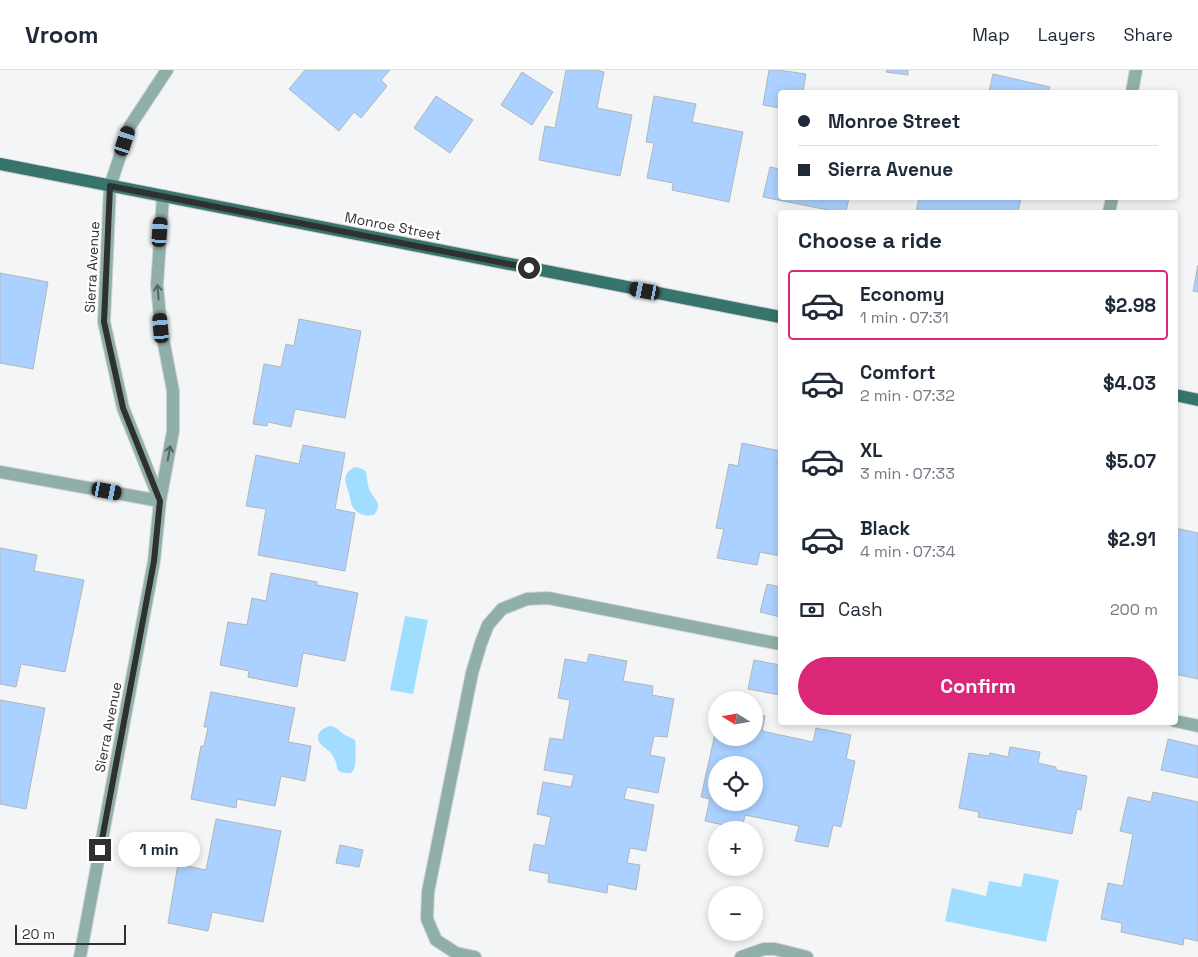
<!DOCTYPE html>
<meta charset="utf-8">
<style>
body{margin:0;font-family:"Space Grotesk",sans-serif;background:#f2f2f3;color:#1f2937;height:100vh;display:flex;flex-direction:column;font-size:19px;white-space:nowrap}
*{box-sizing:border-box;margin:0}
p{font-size:16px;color:#747a83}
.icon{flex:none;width:28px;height:28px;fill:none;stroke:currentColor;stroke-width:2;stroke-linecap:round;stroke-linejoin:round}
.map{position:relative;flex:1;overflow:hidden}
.drawer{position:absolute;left:778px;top:140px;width:400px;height:515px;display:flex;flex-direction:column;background:#fff;border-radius:5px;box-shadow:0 2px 8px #0003}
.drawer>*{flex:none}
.top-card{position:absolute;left:778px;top:20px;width:400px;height:110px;border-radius:5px;box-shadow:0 2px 8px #0003;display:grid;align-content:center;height:110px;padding:0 20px;background:#fff}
.needle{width:32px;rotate:281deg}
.fabs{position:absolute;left:708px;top:621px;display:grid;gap:10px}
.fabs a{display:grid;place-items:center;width:55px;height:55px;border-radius:50%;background:#fff;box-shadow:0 2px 8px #0003;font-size:25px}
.scale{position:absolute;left:15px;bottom:12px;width:111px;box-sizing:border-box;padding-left:5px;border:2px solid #2f3030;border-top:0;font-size:14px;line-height:18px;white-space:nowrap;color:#2f3030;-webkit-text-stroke:4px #fff;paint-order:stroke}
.end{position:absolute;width:22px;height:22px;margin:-11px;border:6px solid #2f3030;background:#fff;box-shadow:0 0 0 2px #fff}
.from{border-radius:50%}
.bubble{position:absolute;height:35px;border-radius:18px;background:#fff;box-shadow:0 2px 8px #0003;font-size:16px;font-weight:700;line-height:35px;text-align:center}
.car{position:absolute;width:15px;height:30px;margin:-15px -8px;border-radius:6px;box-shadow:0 0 4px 1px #0007;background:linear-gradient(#222 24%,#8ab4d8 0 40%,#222 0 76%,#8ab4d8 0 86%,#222 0)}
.top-card b{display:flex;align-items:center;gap:18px;height:48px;font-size:19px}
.top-card b+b{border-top:1px solid #e0e1e3}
.top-card i{width:12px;height:12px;background:#1f2937}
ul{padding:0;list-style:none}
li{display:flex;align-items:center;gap:15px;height:70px;margin:0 10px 8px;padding:0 10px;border:2px solid transparent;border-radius:5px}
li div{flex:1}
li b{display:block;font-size:19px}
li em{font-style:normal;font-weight:700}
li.selected{border-color:#db2777}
li>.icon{width:45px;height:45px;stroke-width:1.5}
h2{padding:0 20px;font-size:22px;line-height:60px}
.pay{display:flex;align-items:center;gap:12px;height:55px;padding:0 20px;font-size:19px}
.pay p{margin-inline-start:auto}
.action{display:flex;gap:10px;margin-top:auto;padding:10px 20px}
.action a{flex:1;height:58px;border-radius:30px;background:#db2777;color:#fff;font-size:20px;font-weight:700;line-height:58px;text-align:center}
header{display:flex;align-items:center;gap:30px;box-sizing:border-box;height:70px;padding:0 25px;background:#fff;border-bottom:1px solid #e0e1e3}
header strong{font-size:24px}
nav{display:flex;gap:28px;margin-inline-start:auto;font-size:18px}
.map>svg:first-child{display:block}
</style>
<header>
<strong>Vroom</strong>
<nav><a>Map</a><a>Layers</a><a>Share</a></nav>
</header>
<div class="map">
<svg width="1198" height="887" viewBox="0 0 1198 887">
<rect width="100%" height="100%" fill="#f4f5f7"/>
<!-- water -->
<path fill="#a0ddfe" d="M 355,397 L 360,398 L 366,401 C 367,407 367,413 369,419 C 373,430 384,431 374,445 C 364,447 354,443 351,433 C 350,429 350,425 348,421 C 347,416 344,411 346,405 C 348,401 351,399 355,397 Z
M 405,546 L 428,550 L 413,624 L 390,620 Z
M 329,656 C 340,657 339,663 347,666 C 349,667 352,668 355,670 C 356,674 356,695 354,699 C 353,701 352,701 351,703 C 332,704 340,696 333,686 C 329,678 314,675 319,663 C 322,659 325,658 329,656 Z
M 1024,803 L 1059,810 L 1046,872 L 945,851 L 952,818 L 986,826 L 989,811 L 1021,817 Z"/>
<!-- building -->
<path fill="#aad1ff" stroke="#b4b5b7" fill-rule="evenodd" d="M 305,0 L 390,0 L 381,10 L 387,16 L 361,48 L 354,42 L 339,61 L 289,19 Z
M 566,0 L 595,0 L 604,2 L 597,38 L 632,45 L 620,106 L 539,90 L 545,56 L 555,58 Z
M 769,0 L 778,0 L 806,4 L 803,22 L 780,22 L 780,38 L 763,35 Z
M 887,0 L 908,0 L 908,5 L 886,2 Z
M 522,2 L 553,22 L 532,55 L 501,35 Z
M 993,4 L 1050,17 L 1048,22 L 989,22 Z
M 436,26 L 473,50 L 450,83 L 414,58 Z
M 654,26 L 696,34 L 692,52 L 743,62 L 729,132 L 672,120 L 673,113 L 647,108 L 654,73 L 646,72 Z
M 770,97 L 780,99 L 780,97 L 780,128 L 849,128 L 846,142 L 838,142 L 763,127 Z
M 919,128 L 1021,128 L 1018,142 L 916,142 Z
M 1198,195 L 1198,222 L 1193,221 Z
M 0,203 L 48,212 L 33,299 L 0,293 Z
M 299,249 L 361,261 L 345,348 L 295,339 L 291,357 L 268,352 L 267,356 L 253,354 L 264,294 L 281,297 L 286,274 L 294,276 Z
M 742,373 L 780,381 L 777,394 L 780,394 L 780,486 L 760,482 L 757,495 L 717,488 L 724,459 L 716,458 L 729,394 L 738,396 Z
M 303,375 L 345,383 L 335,439 L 355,443 L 345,501 L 258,485 L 266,439 L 246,436 L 256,385 L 299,394 Z
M 1175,458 L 1198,463 L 1198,609 L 1175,604 Z
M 0,478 L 37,485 L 34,501 L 84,510 L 65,602 L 21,594 L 16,617 L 0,614 Z
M 271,503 L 317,512 L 317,515 L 358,523 L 345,591 L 303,583 L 297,617 L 248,607 L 249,601 L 220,595 L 228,552 L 247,555 L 252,528 L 266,531 Z
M 767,514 L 780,517 L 780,547 L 760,542 Z
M 589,584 L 627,591 L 623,611 L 653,616 L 652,625 L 674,629 L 667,667 L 654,666 L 650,685 L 665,688 L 658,723 L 627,717 L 624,729 L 654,735 L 646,781 L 630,778 L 627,793 L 640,795 L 636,820 L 608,814 L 607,823 L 548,812 L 549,804 L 529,800 L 534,774 L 545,776 L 551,747 L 537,744 L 543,712 L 571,717 L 574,705 L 544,700 L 550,668 L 563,670 L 570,630 L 558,628 L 565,589 L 587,593 Z
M 754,590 L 780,595 L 780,625 L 748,619 Z
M 211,622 L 295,638 L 288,672 L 311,676 L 305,711 L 281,706 L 275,736 L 237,729 L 236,738 L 191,729 L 201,676 L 204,676 L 208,657 L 204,657 Z
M 0,630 L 45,638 L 26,739 L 0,734 Z
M 754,644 L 765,646 L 762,661 L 813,672 L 816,658 L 851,665 L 846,689 L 855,691 L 841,757 L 833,755 L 828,777 L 795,771 L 799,756 L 745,745 L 742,759 L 705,751 L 710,729 L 701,727 L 716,659 L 716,668 L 754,668 ZM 716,695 L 754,695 L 754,732 L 716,732 Z
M 1168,669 L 1198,676 L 1198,708 L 1161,700 Z
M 1010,677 L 1040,682 L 1038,693 L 1056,697 L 1056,700 L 1087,706 L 1081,740 L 1077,739 L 1072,764 L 978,747 L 979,742 L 959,738 L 969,683 L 989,686 L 990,683 L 1008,687 Z
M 1153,722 L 1198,732 L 1198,871 L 1184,868 L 1183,875 L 1121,862 L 1122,853 L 1101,849 L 1108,813 L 1123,816 L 1133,764 L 1120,761 L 1128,727 L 1151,732 Z
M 216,749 L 281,761 L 263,852 L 212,842 L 208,861 L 168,853 L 178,794 L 206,800 Z
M 340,775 L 363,780 L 359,797 L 336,793 Z"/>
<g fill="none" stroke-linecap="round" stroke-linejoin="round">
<!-- minor casing -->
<g stroke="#d1d2d3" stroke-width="14">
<path id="minor" d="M 1132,22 L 1136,0
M 1109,142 L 1112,128
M 0,402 L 160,431
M 160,431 L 123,338 L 104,252 L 110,116 L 130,56 L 167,0
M 1175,651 L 1198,656
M 80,887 L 154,491 L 160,431 L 173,361 L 173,321 L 161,258 L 157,215 L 163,126
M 475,887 L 456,883 L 436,870 L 427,849 L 428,822 L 472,603 L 481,573 L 488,555 L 502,539 L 527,529 L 548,528 L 780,574
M 741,887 L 764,879 L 775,879 L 807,887"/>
</g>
<!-- major casing -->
<g stroke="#d1d2d3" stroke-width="14">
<path id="major" d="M 0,94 L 780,247
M 1175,325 L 1198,330"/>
</g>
<!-- minor -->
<use href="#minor" stroke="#90afa9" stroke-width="12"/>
<!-- major -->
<use href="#major" stroke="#37746b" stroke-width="12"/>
</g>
<!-- one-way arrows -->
<defs><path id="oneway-shaft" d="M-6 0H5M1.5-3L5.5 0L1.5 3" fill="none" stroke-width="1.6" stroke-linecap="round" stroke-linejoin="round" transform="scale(1.25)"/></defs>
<g stroke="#566360">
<use href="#oneway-shaft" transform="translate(158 222) rotate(-95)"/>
<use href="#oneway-shaft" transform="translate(169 383) rotate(-80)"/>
</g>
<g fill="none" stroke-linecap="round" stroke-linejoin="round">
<!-- route -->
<path stroke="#2f3030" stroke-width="6" d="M 100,780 L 154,491 L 160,431 L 123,338 L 104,252 L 110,116 L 529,198"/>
</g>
<g text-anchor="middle" stroke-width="4.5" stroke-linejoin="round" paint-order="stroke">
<!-- street labels -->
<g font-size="14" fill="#2f3030" stroke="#fff">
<text transform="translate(393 156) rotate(11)" y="5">Monroe Street</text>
<text transform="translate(92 197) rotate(-87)" y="5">Sierra Avenue</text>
<text transform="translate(108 657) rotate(-79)" y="5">Sierra Avenue</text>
</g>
</g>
</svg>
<div class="fabs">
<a><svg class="needle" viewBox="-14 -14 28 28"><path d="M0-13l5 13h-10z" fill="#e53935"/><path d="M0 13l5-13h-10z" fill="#747a83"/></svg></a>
<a><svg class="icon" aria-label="locate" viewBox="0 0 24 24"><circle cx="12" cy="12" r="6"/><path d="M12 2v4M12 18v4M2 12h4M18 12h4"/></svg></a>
<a>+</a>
<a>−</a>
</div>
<div class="scale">20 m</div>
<i class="end from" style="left:529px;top:198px"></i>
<i class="end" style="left:100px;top:780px"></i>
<div class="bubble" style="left:118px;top:762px;width:82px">1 min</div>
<i class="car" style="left:125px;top:71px;rotate:18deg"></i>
<i class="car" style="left:160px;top:162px;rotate:4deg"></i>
<i class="car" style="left:645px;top:221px;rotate:281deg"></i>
<i class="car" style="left:161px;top:258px;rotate:355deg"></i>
<i class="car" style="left:107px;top:421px;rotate:101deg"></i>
<div class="top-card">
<b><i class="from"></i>Monroe Street</b>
<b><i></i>Sierra Avenue</b>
</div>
<section class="drawer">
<h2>Choose a ride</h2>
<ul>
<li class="selected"><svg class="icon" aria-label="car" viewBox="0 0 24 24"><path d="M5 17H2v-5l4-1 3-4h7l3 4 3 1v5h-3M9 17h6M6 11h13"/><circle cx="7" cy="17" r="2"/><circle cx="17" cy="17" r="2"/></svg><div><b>Economy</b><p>1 min · 07:31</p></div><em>$2.98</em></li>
<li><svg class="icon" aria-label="car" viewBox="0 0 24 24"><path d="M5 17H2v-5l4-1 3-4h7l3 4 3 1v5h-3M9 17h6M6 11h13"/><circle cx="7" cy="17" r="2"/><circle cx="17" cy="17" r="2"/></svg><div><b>Comfort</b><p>2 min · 07:32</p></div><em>$4.03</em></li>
<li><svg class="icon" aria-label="car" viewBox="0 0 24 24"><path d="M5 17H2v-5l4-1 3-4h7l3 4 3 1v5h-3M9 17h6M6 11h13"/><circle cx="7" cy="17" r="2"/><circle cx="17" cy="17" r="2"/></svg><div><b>XL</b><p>3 min · 07:33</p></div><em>$5.07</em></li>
<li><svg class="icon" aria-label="car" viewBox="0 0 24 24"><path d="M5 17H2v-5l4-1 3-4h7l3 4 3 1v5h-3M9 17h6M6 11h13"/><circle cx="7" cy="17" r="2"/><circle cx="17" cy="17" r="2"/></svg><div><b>Black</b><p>4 min · 07:34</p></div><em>$2.91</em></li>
</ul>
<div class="pay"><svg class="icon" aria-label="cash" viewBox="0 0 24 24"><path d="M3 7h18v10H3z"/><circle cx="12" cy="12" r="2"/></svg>Cash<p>200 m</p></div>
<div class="action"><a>Confirm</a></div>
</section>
</div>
